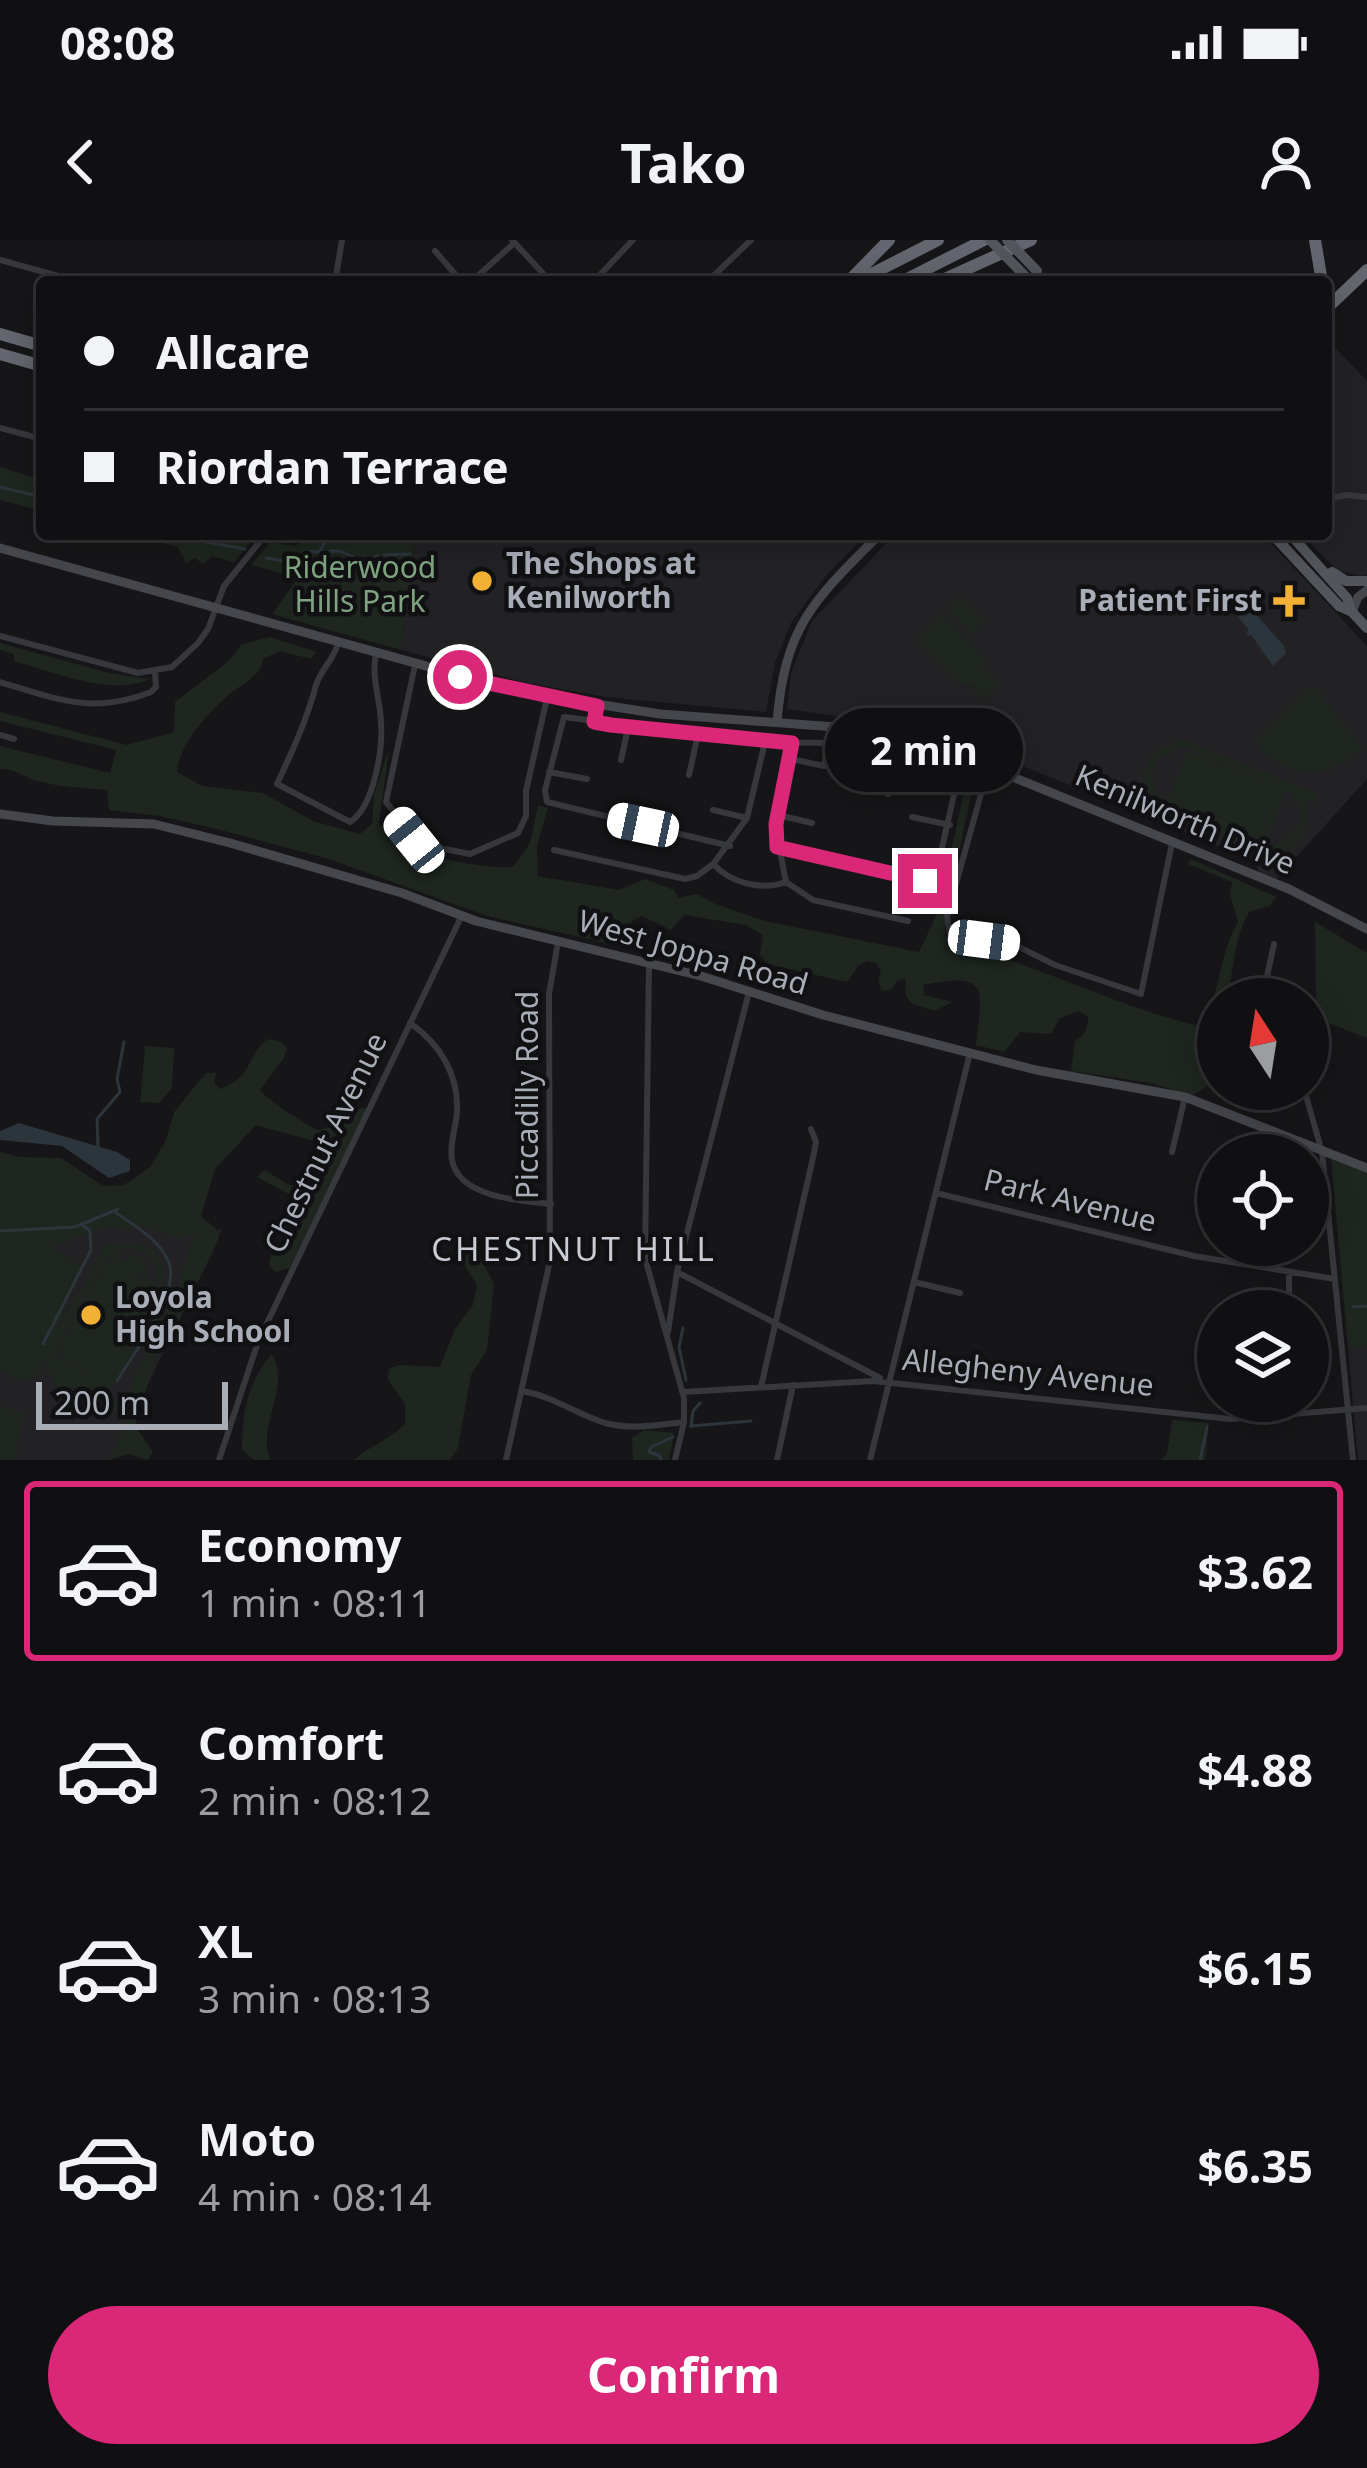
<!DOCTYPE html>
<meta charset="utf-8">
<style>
body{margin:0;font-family:"Noto Sans",sans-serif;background:#1e1e20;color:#f1f3f6;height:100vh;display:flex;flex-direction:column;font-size:45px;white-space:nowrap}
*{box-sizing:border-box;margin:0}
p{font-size:39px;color:#9c9d9f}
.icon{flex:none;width:66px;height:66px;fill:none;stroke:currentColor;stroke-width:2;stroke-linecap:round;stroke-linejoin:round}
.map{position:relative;height:1220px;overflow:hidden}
.panel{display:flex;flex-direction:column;background:#101012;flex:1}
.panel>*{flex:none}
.top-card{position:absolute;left:36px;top:36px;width:1296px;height:264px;border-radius:12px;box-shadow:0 6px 30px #0003,0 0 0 3px #303032;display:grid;align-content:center;height:264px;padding:0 48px;background:#101012}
.needle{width:78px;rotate:348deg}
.fabs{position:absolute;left:1197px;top:738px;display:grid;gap:24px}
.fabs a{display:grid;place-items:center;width:132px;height:132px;border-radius:50%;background:#101012;box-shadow:0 6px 30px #0003,0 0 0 3px #303032;font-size:60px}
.scale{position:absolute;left:36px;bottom:30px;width:192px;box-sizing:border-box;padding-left:12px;border:6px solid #a8adb8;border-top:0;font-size:33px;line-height:42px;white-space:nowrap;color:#a8adb8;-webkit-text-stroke:9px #111113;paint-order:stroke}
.end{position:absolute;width:54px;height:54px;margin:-27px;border:15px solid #db2777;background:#fff;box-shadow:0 0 0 6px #fff}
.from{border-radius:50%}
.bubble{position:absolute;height:84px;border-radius:42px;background:#101012;box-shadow:0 6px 30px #0003,0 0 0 3px #303032;font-size:39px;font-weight:700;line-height:84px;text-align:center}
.car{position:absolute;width:36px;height:72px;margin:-36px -18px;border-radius:15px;box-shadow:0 0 9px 3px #0007;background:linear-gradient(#fff 24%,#345 0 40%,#fff 0 76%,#345 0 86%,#fff 0)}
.top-card b{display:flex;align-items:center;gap:42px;height:114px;font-size:45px}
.top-card b+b{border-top:3px solid #303032}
.top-card i{width:30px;height:30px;background:#f1f3f6}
ul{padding:21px 0 0;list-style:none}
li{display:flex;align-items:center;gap:36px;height:180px;margin:0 24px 18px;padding:0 24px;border:6px solid transparent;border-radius:12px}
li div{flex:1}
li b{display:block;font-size:45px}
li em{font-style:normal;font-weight:700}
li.on{border-color:#db2777}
li>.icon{width:108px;height:108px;stroke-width:1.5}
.cta{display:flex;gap:24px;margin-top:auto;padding:24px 48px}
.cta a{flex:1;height:138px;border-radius:72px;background:#db2777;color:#fff;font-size:48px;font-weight:700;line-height:138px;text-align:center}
.status{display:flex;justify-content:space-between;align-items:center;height:84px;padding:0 60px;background:#101012;direction:ltr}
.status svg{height:33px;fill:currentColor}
header{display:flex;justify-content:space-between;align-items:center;height:156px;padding:0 48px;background:#101012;font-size:54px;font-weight:700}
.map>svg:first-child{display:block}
</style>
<div class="status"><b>08:08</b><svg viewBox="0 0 49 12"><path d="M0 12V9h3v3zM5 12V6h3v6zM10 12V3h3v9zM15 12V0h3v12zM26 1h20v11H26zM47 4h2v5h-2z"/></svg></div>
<header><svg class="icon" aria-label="back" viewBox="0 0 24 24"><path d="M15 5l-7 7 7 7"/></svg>Tako<svg class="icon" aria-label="person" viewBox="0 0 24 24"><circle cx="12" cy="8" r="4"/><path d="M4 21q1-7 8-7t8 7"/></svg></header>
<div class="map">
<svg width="1367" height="1220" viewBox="0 0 1367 1220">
<rect width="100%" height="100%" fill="#161618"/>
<!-- built -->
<path fill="#222225" d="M 1326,98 L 1367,141 L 1367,335 L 1362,336 L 1338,331 L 1301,294 L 1326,294 Z
M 416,294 L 867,294 L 825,337 L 791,383 L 775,423 L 766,472 L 606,457 L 523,442 L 401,410 Z
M 895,294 L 1262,294 L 1367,406 L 1367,539 L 1269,647 L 1251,619 L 981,509 L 899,485 L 787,469 L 791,433 L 812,381 Z
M 119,965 L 178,995 L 222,989 L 112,1220 L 0,1220 L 0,987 Z
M 1367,1106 L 1367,1220 L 1358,1220 L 1348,1108 Z"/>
<!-- green -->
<path fill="#1e261f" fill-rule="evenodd" d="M 0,227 L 42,240 L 42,271 L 0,260 Z
M 128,294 L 249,294 L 256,296 L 234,322 L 212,316 L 203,324 L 195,318 L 186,323 L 178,307 Z
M 318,294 L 416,294 L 401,410 L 272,374 L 298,338 L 251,325 L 270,302 L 295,306 Z
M 961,357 L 986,382 L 973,395 L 948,370 Z
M 943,375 L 987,419 L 981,425 L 1000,444 L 984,459 L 965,441 L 961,444 L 918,400 Z
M 270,397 L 317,412 L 311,419 L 280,411 L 263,419 C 259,438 245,442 231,453 C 210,471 179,503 177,532 L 202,546 L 263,553 L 313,581 L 360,594 L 372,584 L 374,555 L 389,508 L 379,583 C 398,614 478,629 513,627 L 530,603 L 538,565 L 548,568 L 537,605 L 538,636 L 619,650 L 645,639 L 674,650 L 678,658 L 697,654 L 713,663 L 765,681 L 919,712 L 938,672 L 968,533 L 976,534 L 945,674 L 945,694 L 952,701 C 1035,724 1111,764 1195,785 L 1202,784 C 1221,752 1219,713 1238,682 L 1230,654 L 1232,642 L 1188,624 L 1191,619 L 1276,657 L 1270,666 L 1249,672 C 1234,699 1233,729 1228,759 L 1218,759 L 1218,839 L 1193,855 L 1146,842 L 1071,831 L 1075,801 C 1085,795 1088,789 1088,777 L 1080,771 L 1060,778 L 1051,794 L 1020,792 L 1004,812 L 976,805 C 981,752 993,730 923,745 L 924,755 L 953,762 L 934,771 L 913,764 L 906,757 L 905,738 L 897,741 L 892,749 L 882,751 L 878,741 L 881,731 L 876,723 L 867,721 L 858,726 L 847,742 L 767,724 L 760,715 L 763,695 L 746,685 L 684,675 L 671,690 L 642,676 L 633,680 L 615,705 L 487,676 L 329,619 L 217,589 L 159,576 L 109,570 L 107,550 C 84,548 60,547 37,541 C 23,537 15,528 0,529 L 0,506 L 110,533 L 116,510 L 0,481 L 0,472 L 127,505 L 174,492 L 175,462 L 230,420 L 242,404 Z
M 0,403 L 109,433 L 150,439 C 111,457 54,432 14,421 L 14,414 L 0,410 Z
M 1308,448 L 1316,448 L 1362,508 C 1329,541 1283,540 1255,501 Z
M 1184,500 L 1319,554 L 1316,562 L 1305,559 L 1309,574 L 1304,595 L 1290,609 L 1271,614 L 1168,575 L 1150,561 L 1143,535 L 1156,509 ZM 1182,508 L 1190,509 L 1286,550 L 1188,511 L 1165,564 C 1142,543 1152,514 1182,508 ZM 1287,550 L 1299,566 L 1300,583 L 1284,603 L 1264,605 Z
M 1315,682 L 1367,713 L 1367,798 L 1316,778 Z
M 268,799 L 279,801 L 287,808 L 284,818 L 260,850 C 264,858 308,886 318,890 L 338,885 L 354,869 L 367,868 L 290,1028 L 275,1032 L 269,1025 L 271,1015 L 281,1016 L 299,989 L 300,960 L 257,937 L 264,930 L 291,946 C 315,938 323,928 322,903 L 256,885 L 215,929 L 201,976 L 216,989 L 219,999 L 173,1093 L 155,1119 L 135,1186 L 153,1212 L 148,1220 L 128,1214 L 110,1220 L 127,1180 L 125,1173 L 91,1168 L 89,1162 L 127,1162 L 133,1139 L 171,1066 L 194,997 L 174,998 L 140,984 L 127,991 C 106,979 74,1002 50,1006 L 82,1028 L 55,1095 L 107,1002 C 122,1006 136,997 151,1009 C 161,1017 167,1030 165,1043 C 162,1062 121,1140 106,1152 C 78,1175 50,1148 45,1120 C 34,1146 22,1144 0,1130 L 0,912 L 20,917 L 61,918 L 103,946 L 124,945 L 150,927 L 166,900 L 174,872 L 206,833 L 216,833 L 214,843 L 220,849 C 254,837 247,813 268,799 ZM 128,1008 C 150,1011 160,1025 157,1047 L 152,1044 L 152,1033 L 145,1041 L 134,1035 L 136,1031 L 146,1037 L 144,1019 L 131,1015 L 121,1022 L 116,1014 L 111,1023 L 107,1021 L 56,1114 L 94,1137 L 57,1118 L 54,1120 L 56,1109 L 105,1020 Z
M 145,806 L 174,808 L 172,848 L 159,863 L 140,862 Z
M 1331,919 L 1367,932 L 1367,1106 L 1348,1108 Z
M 458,1000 L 476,1009 L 494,1044 L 487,1110 L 471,1135 L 458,1208 L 450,1220 L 354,1220 C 371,1205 389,1200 405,1184 L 405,1164 L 388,1140 L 389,1129 L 398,1125 L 440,1127 L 455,1089 L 473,1065 L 477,1045 L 461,1020 Z
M 272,1114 C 292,1148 255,1188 271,1220 L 254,1220 L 242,1210 C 242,1174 247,1142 272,1114 Z
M 0,1167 L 25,1172 L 14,1220 L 0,1220 Z
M 1172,1180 L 1209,1183 L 1205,1220 L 1161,1220 L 1167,1214 Z
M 644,1190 L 674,1193 L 669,1220 L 633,1220 L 632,1198 Z"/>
<!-- water -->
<path fill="#2c353c" d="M 1237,365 L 1250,368 L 1284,406 L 1286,413 L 1273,426 L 1251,395 L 1247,396 L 1248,389 L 1239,378 Z
M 19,883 L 117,912 L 130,920 L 130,931 L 109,938 L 62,906 L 0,900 L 0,891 Z"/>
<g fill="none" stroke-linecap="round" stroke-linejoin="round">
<!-- stream -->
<path stroke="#2c353c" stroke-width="3" d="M 0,247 L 42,257
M 161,294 L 245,309
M 319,312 L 330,294
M 384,315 L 410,314
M 266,318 L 295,323 L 304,312 L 340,311 L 362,321 L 378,316
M 98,907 L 97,879 L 120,852 L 117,839 L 124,802
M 115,972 C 134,985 161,1001 169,1023 C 180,1053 133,1114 117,1141
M 0,991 L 75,987 L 118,969
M 1353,1067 L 1367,1066
M 683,1088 L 679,1107 L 686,1140
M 43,1104 L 91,1010 L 90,991 L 81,984
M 700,1163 L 693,1171 L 691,1186 L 751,1181
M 661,1220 L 660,1216 L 649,1212 L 651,1207 L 673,1197
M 1200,1220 L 1207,1187"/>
<!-- street -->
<path stroke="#37383d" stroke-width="6" d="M 512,0 L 551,42
M 435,11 L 462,42
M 0,20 L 80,42
M 335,42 L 342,0
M 471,42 L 513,4
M 593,42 L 633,0
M 707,42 L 751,0
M 0,188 L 42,199
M 1326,259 L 1347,255 L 1367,257
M 0,396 L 138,433 L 172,427 L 198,403 L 208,389 L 224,346 L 266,294
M 338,403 C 334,420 321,429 316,445 C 307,480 292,512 277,544 L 350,582 C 374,567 383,509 381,482 C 380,457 371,439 376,414
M 415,425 L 386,562 L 420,604 L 470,614 L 518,593 L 526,576 L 526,551 L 547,458
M 0,442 C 56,459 93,475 151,452 L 156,447 L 155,432
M 0,495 L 14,499
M 791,519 L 824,526 L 829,503
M 621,520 L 628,488
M 988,529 L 947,676 L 950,694 L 956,696 L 1011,703 L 1055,725 L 1141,754 L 1172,603
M 549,532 L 587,539
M 689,535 L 698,494
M 888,554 L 897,515
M 713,570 L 747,578
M 778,575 L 812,583
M 912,577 L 950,585
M 730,606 L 547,562 L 545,550 L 564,477 L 765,502 L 829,503 L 897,515 L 959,532 L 935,639 L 925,641 L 777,607
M 554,610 L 685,639 L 697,636 L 713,624 C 731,643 761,651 786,642
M 714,623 L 747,578 L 765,502
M 786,642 L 776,591 L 792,505
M 786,642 L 813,660 L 908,681
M 649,723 L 645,1018 L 684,1158 L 684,1182 L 675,1220
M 1262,759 L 1274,704
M 410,783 C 440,804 459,835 457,872 C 456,887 449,905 452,920 C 459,958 522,961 551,964
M 1304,849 L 1322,912 L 1353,1220
M 1172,912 L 1185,857
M 936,953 L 1194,1016 L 1335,1039
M 677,1032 L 880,1138
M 914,1042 L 960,1053
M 1279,1071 L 1289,1056 L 1289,1033
M 668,1092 L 677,1032 L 749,752
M 761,1147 L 814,913 L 816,902 L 811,889
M 522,1151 C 553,1156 576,1174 605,1183 C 631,1190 658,1185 684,1182
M 683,1152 L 873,1141 L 1230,1179 L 1367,1168
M 219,1220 L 258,1102 L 461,677
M 506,1220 L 550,1021 L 549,754 L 558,702
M 777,1220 L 793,1145
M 870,1220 L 970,813"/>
<!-- secondary -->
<path stroke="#45474d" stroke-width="9" d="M 0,308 L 520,452 L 660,474 L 849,488 L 936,506 L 1289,649 L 1367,689
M 1352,372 L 1358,357 L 1367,350
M 777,482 C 785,385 814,360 880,294
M 0,574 L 53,581 L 154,584 L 230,603 L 402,653 L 476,681 L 701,736 L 823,775 L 1036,830 L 1185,857 L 1367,928"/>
<!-- primary -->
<path stroke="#53555c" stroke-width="10" d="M 1272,294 L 1339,366 L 1352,372 L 1367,388
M 1290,294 L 1347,358 L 1352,372
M 1332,332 L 1346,341 L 1367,341"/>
<!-- highway -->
<path stroke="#63666e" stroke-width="12" d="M 1315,0 L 1322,42
M 848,42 L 889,0
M 856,42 L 938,0
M 901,42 L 984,0
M 938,42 L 1031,0
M 1326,69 L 1367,30
M 0,94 L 42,106
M 0,114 L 42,126"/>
<!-- primary-bridge -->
<path stroke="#53555c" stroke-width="10" d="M 990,0 L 1025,36
M 1007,0 L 1037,31"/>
</g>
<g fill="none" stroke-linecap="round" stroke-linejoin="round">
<!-- route -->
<path stroke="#db2777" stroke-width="15" d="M 460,437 L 597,466 L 594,482 L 611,485 L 792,503 L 776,584 L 777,607 L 925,641"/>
</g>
<!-- markers -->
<g fill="#f2b134" stroke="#111113" stroke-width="4.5">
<circle cx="482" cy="341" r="12"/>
<path d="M1283 343h12v12h12v12h-12v12h-12v-12h-12v-12h12z"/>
<circle cx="91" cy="1075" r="12"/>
</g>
<g text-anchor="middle" stroke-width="9" stroke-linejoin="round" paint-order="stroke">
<!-- poi labels -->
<g font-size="30" font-weight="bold" fill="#a8adb8" stroke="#111113" text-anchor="start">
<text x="506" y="334">The Shops at<tspan x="506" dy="34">Kenilworth</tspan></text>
<text x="1262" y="371" text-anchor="end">Patient First</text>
<text x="115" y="1068">Loyola<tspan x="115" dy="34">High School</tspan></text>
</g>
<!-- park labels -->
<g font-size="30" fill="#7fa381" stroke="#111113">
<text x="360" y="338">Riderwood<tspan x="360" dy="34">Hills Park</tspan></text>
</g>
<!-- street labels -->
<g font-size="30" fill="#a8adb8" stroke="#111113">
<text transform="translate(1185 580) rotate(23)" y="10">Kenilworth Drive</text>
<text transform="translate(693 713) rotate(16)" y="10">West Joppa Road</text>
<text transform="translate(528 855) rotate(-90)" y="10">Piccadilly Road</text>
<text transform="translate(326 903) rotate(-64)" y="10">Chestnut Avenue</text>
<text transform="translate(1070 961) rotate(14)" y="10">Park Avenue</text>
<text transform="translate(1028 1133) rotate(6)" y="10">Allegheny Avenue</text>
</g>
<!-- neighbourhood labels -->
<g font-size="33" letter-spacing="3" fill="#c9ccd4" stroke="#111113">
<text x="574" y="1021">CHESTNUT HILL</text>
</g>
</g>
</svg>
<div class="fabs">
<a><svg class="needle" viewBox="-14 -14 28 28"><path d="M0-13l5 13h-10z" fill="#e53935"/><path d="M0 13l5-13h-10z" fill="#9c9d9f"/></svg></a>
<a><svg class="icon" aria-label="locate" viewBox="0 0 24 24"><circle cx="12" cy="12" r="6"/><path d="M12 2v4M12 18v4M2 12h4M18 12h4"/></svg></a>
<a><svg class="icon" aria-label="layers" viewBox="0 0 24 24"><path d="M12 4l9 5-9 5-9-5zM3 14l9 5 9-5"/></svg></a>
</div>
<div class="scale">200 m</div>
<i class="end from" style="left:460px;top:437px"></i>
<i class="end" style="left:925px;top:641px"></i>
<div class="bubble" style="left:825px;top:468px;width:198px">2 min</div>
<i class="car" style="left:643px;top:585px;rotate:282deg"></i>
<i class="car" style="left:414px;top:600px;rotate:321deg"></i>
<i class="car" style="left:984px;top:700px;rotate:97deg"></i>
<div class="top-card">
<b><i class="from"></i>Allcare</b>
<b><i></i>Riordan Terrace</b>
</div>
</div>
<section class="panel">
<ul>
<li class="on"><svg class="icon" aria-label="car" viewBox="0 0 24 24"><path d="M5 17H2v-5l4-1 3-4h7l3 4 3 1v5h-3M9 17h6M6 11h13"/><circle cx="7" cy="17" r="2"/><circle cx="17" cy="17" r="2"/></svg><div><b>Economy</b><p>1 min · 08:11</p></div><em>$3.62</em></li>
<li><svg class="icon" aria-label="car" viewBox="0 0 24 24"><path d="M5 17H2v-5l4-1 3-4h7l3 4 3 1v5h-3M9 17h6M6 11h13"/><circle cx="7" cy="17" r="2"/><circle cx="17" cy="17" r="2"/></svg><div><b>Comfort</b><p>2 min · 08:12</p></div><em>$4.88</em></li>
<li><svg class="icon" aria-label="car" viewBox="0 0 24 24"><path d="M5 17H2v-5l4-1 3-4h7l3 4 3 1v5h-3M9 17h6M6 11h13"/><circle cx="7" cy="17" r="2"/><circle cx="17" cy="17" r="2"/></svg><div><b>XL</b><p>3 min · 08:13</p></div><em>$6.15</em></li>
<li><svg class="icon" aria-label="car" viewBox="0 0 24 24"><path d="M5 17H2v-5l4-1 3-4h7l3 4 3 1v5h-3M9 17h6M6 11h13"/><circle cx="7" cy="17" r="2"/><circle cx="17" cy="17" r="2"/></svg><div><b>Moto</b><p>4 min · 08:14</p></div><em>$6.35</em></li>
</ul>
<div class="cta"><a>Confirm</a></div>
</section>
